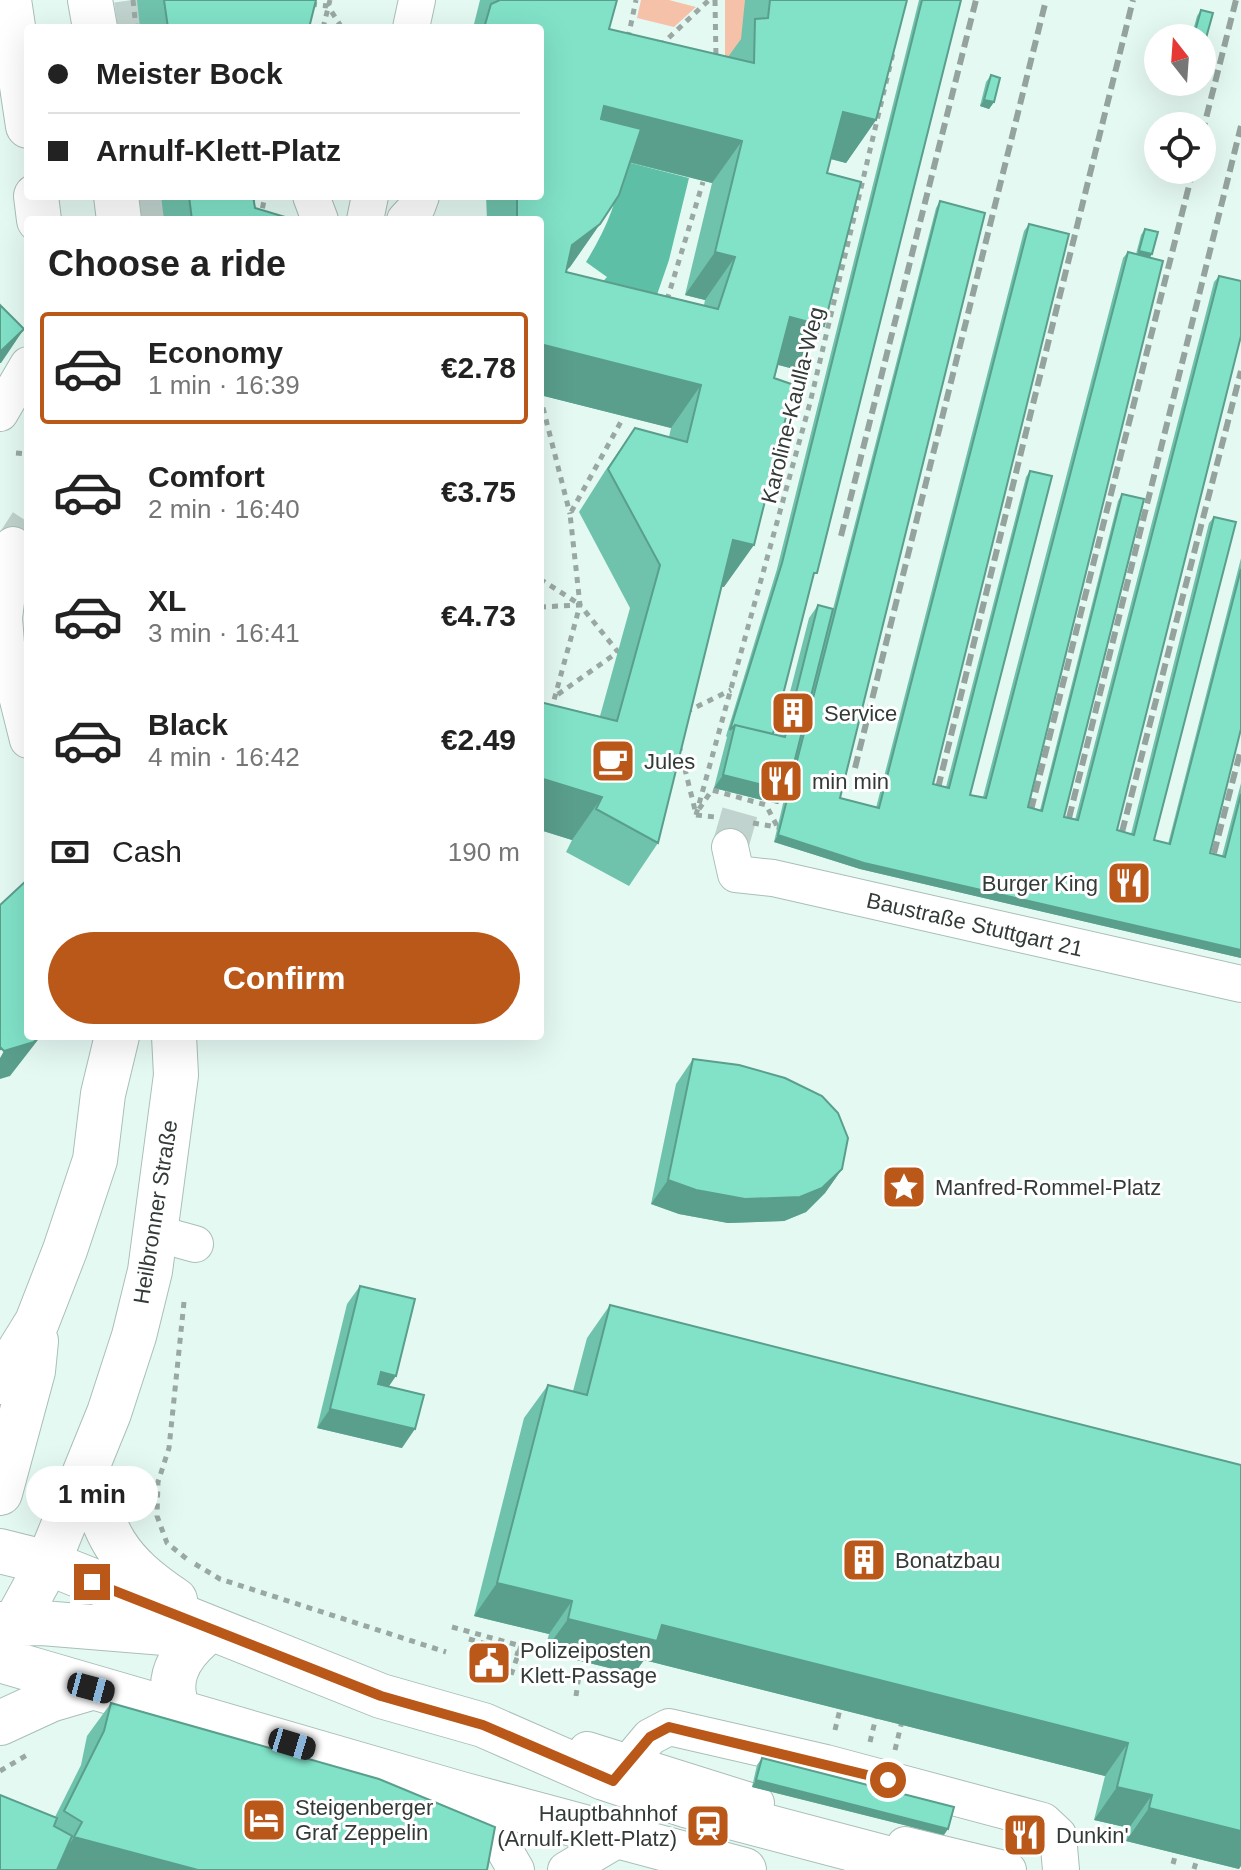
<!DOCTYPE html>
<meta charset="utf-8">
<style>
body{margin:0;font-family:Helvetica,sans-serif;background:#f6f6f6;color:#222;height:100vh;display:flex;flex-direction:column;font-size:30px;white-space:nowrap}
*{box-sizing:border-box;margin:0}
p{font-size:26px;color:#767676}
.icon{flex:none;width:44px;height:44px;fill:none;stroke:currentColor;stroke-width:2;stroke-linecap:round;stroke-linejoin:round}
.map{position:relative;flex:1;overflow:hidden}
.drawer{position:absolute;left:24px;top:216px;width:520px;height:824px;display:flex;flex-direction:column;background:#fff;border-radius:8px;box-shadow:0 8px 32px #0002}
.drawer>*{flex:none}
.top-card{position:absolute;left:24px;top:24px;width:520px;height:176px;border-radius:8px;box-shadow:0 8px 32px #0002;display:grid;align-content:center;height:176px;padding:0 24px;background:#fff}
.needle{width:52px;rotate:343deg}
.buttons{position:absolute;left:1144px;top:24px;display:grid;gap:16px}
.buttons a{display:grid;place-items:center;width:72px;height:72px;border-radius:50%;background:#fff;box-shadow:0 8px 32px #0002;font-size:40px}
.end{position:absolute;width:36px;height:36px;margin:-18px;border:10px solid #b95818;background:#fff;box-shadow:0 0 0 4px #fff}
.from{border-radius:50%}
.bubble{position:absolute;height:56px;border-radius:28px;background:#fff;box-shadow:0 8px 32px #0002;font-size:26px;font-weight:600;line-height:56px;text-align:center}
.car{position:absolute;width:24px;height:48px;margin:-24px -12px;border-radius:10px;box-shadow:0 0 6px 2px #0007;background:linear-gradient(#222 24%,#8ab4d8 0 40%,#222 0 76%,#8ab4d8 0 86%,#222 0)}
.top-card b{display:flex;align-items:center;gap:28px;height:76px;font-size:30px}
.top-card b+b{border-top:2px solid #e0e0e0}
.top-card i{width:20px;height:20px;background:#222}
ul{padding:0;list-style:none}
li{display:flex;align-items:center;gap:24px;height:112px;margin:0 16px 12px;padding:0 8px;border:4px solid transparent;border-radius:8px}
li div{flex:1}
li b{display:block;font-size:30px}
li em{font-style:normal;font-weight:600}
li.active{border-color:#b95818}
li>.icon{width:72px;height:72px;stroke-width:1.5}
h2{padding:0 24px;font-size:36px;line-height:96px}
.pay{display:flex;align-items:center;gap:20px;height:88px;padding:0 24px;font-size:30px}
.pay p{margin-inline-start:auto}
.action{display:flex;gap:16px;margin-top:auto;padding:16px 24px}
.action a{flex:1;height:92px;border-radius:48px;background:#b95818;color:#fff;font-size:32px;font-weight:600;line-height:92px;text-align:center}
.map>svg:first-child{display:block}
</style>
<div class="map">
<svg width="1241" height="1870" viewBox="0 0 1241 1870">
<rect width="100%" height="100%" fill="#e5f9f3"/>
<!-- green -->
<path fill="#f5c2a9" d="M 641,0 L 669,0 L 696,7 L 674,27 L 637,18 Z
M 725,0 L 781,0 L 738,60 L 725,61 Z"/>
<!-- water -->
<path fill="#5dbfa5" d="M 623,161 L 689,178 L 669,260 L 641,341 L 587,299 L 607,277 L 586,262 C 606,229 619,200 623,161 Z"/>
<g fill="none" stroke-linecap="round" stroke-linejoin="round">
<!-- minor-tunnel -->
<path stroke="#c1d3ce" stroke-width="36" stroke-dasharray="36 18" stroke-linecap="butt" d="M 132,0 L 136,28
M 157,196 L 160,220
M 13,545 L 28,522
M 730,847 L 758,749"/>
<!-- minor casing -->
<g stroke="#aabeb8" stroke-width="38">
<path id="minor" d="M 411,28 L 417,0
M 311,196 L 320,220
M 365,220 L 370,196
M 405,220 L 417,207 L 421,196
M 0,413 L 28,365
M 13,545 L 4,618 L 7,656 L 28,740
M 730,847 L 736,874 L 773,878 L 1241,984
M 155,1233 L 195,1244
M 587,1750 L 756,1803
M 614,1780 L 650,1737 L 669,1727 L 826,1763 L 1043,1821 L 1058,1835 L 1061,1870
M 462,1795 L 497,1837 L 516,1870
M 905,1845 L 1008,1870
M 566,1870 L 620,1838"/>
</g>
<!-- major casing -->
<g stroke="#aabeb8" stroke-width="46">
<path id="major" d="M 9,0 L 28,126
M 90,0 L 95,28
M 36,196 L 39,220
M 116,196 L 119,220
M 0,1382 L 37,1322 L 65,1250 L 95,1160 L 103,1094 L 117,1036
M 88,1467 C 104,1536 116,1560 175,1600
M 0,1493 L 33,1371 L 36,1341
M 0,1551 L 48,1563 L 381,1696 L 483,1725 L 604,1778 L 685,1805 L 932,1870
M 0,1624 L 42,1623 L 189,1635
M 0,1651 L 48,1563 L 109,1413 L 134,1336 L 150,1271 L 176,1075 L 174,1036
M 0,1660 L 461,1794 L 744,1870
M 179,1711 C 165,1681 178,1657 202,1636
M 0,1723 L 50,1700 L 91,1688"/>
</g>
<!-- path -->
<path stroke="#9aa8a4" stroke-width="5" stroke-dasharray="6 6" stroke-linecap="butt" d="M 133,0 L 136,28
M 715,0 L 716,59
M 311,4 L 328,6 L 342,28
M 323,28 L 330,0
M 628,38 L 636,0
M 660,46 L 709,0
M 260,220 L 265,196
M 667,300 L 703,182
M 540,396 L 570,514
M 16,453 L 28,454
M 540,579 L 579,604
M 540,607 L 580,605 L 618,652 L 557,695
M 551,711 L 580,605 L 570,514 L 623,418
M 686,712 L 731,690
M 679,745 L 696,814
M 699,809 L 712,790 L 766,805 L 777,826
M 696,815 L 810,403 L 893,53
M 696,815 L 715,817
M 753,823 L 782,828
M 184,1302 L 169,1448 L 158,1482 L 157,1516 L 167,1543 L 187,1559
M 195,1564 L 220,1579 L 446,1652
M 452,1627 L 521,1646 L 511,1675
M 469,1639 L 519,1654
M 576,1696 L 581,1661
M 835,1730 L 841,1705
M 870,1742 L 877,1713
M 895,1750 L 902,1721
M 0,1771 L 27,1755
M 1173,1864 L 1176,1853
M 1194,1869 L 1197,1859"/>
<!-- minor -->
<use href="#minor" stroke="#fff" stroke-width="36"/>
<!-- major -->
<use href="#major" stroke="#fff" stroke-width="44"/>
<!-- rail -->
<path stroke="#95a39f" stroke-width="6" stroke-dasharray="12 6" stroke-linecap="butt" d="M 1202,134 L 1236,0
M 841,536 L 976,0
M 855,768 L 1046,0
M 938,788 L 1133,0
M 1031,810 L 1193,170
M 1069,818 L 1241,126
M 1122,832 L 1241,371
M 1214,853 L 1241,749"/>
</g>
<!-- wall -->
<path fill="#6fc2ac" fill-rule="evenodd" d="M 137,0 L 316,0 L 309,28 L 140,28 Z
M 480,0 L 617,0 L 609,29 L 728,57 L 741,39 L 745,0 L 907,0 L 876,120 L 846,163 L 830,159 L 827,173 L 824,326 L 794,369 L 778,365 L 724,587 L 721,587 L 658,843 L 629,886 L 566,852 L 572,840 L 540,830 L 540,702 L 600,716 L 630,608 L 579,512 L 605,471 L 635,428 L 669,437 L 671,428 L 540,395 L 540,220 L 487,220 L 486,196 L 540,196 L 540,28 L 473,28 ZM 630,163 L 712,183 L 685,295 L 705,300 L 704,305 L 566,272 L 567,270 L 570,267 L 600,224 Z
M 919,0 L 961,0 L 773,734 L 779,735 L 809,618 L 818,605 L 833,609 L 936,208 L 940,201 L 840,798 L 876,808 L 1024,231 L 1029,224 L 933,784 L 946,787 L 1026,477 L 1030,471 L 970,795 L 983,797 L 1123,258 L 1128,252 L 1136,254 L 1141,235 L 1145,229 L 1152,254 L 1150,258 L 1028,807 L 1040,810 L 1118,501 L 1122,494 L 1064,817 L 1075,820 L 1214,282 L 1219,276 L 1117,830 L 1131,834 L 1209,523 L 1214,517 L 1154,840 L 1168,844 L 1241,558 L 1241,729 L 1210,853 L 1222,856 L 1241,783 L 1241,958 L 860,869 L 774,842 L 786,791 L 778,804 L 714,788 L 727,737 L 726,736 L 777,569 Z
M 1201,10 L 1206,38 L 1202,45 L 1202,38 L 1191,38 L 1197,16 Z
M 991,75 L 994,102 L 989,109 L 980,106 L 986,82 Z
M 161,196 L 258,196 L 254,202 L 255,208 L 295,220 L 164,220 Z
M 693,1059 L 842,1169 L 825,1193 L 806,1212 L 784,1221 L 728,1223 L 679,1214 L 651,1204 L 676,1084 Z
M 360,1286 L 389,1387 L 402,1448 L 317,1428 L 347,1304 Z
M 610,1305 L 1241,1465 L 1239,1869 L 1126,1841 L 1129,1828 L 1094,1820 L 1105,1776 L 644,1660 L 634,1674 L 544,1652 L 549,1634 L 474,1616 L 524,1418 L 548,1385 L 573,1391 L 587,1338 Z
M 111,1703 L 487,1870 L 0,1870 L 55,1817 L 81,1765 L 87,1736 Z
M 762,1758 L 944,1835 L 752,1787 L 757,1765 Z"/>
<!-- shaded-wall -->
<path fill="#5a9e8c" d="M 1194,35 L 1206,38 L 1202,45 L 1202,38 L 1192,38 Z
M 984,100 L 994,102 L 989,109 L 980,106 Z
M 604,106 L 742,141 L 712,183 L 574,148 Z
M 843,112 L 876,120 L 846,163 L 813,154 Z
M 600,224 L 570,267 L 542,288 L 572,245 Z
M 1139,251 L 1152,254 L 1147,261 L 1135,258 Z
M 715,252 L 735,257 L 705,300 L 685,295 Z
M 790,317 L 824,326 L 794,369 L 760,360 Z
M 24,329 L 1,363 L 0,363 L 0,352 Z
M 540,344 L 701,385 L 671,428 L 540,395 Z
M 733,540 L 754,545 L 724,587 L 703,583 Z
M 723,775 L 787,791 L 778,804 L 714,788 Z
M 540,778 L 602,797 L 572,840 L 540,830 Z
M 778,835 L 1241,950 L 1241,958 L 860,869 L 774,842 Z
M 39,1036 L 41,1036 L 10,1076 L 0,1079 L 0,1058 L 4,1051 Z
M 842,1169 L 825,1193 L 806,1212 L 784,1221 L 728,1223 L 679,1214 L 651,1204 L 668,1180 Z
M 381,1372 L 396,1376 L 383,1395 L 368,1391 Z
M 330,1409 L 415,1429 L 402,1448 L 317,1428 Z
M 497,1583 L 572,1601 L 549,1634 L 474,1616 Z
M 568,1619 L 662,1625 L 1128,1743 L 1105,1776 L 644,1660 L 634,1674 L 544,1652 Z
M 756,1780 L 948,1829 L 944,1835 L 752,1787 Z
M 1117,1787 L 1152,1795 L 1129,1828 L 1094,1820 Z
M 1149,1808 L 1241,1831 L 1241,1866 L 1239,1869 L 1126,1841 Z
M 74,1837 L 198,1870 L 52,1870 Z"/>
<!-- building -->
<path fill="#81e2c8" stroke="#5a9e8c" stroke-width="2" fill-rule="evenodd" d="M 164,0 L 316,0 L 309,28 L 168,28 Z
M 500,0 L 617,0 L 609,29 L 754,63 L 755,19 L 768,18 L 770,0 L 907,0 L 876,120 L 843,112 L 827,173 L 861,182 L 824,326 L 790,317 L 774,378 L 794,385 L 754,545 L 733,540 L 658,843 L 596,809 L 602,797 L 540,778 L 540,702 L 617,721 L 660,565 L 608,469 L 635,428 L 687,442 L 701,385 L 540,344 L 540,220 L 517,220 L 517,196 L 540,196 L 540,28 L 484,28 L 491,4 ZM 604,106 L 742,141 L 715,252 L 735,257 L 718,309 L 566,272 L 572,245 L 600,224 L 619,195 L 641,129 L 601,119 Z
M 922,0 L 961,0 L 817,573 L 814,573 L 773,734 L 735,725 L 730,730 L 782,563 Z
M 1201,10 L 1213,13 L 1206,38 L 1194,35 Z
M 991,75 L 1000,78 L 994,102 L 984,100 Z
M 189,196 L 253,196 L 255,208 L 295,220 L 192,220 Z
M 940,201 L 985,213 L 840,798 L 879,808 L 1029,224 L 1069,234 L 933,784 L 949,788 L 1030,471 L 1052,476 L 970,795 L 986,798 L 1128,252 L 1163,261 L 1028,807 L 1042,811 L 1122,494 L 1144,499 L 1064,817 L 1078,820 L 1219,276 L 1241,281 L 1241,336 L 1117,830 L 1134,835 L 1214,517 L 1236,522 L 1154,840 L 1170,844 L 1241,569 L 1241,729 L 1210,853 L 1225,857 L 1241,794 L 1241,950 L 864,863 L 778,835 Z
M 1145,229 L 1158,232 L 1152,254 L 1139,251 Z
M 0,305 L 24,329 L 0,352 Z
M 818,605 L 833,609 L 787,791 L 723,775 L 735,725 L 785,737 Z
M 28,879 L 28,1036 L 39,1036 L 34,1042 L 4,1051 L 1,1048 L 0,1049 L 0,905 Z
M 693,1059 L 739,1065 L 785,1078 L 822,1096 L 838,1113 L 848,1138 L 842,1169 L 822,1188 L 800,1197 L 745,1199 L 696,1190 L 668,1180 Z
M 360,1286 L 415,1299 L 396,1376 L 381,1372 L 378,1384 L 424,1395 L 415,1429 L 330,1409 Z
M 610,1305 L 1241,1465 L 1241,1831 L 1149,1808 L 1152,1795 L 1117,1787 L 1128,1743 L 662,1625 L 657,1641 L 568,1619 L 572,1601 L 497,1583 L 548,1385 L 587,1395 Z
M 111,1703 L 379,1779 L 495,1827 L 487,1870 L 198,1870 L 74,1837 L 82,1822 L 64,1811 L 104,1731 Z
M 762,1758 L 954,1807 L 948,1829 L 756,1780 Z
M 0,1795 L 57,1818 L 54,1826 L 72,1836 L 57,1870 L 0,1870 Z"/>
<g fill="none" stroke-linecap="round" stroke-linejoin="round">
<!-- route -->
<path stroke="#b95818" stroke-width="10" d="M 92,1582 L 381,1696 L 483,1725 L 613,1781 L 650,1737 L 669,1727 L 888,1780"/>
</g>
<!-- icons -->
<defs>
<g id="building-square" transform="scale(2.3)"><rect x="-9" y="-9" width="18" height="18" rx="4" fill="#b95818" stroke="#fff"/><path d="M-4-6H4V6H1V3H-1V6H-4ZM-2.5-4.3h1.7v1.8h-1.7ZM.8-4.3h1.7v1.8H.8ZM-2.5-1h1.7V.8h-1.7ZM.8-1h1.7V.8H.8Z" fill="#fff"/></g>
<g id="cafe-square" transform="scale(2.3)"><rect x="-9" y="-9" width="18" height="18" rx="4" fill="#b95818" stroke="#fff"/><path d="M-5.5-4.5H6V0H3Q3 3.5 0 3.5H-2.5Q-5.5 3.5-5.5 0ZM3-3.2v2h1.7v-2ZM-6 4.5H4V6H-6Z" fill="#fff"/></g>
<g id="restaurant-square" transform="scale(2.3)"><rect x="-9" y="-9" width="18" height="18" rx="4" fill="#b95818" stroke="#fff"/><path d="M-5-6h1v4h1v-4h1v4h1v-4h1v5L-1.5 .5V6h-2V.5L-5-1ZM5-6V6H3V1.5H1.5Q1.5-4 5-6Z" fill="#fff"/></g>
<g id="sight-square" transform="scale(2.3)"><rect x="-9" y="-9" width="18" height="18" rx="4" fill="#b95818" stroke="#fff"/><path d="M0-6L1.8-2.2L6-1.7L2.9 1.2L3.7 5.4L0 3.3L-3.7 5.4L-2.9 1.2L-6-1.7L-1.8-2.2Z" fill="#fff"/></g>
<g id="civic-square" transform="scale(2.3)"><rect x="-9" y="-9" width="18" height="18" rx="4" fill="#b95818" stroke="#fff"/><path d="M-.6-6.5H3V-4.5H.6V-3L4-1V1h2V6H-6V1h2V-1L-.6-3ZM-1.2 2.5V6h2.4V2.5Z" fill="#fff"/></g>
<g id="hotel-square" transform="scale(2.3)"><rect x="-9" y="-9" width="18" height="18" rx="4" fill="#b95818" stroke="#fff"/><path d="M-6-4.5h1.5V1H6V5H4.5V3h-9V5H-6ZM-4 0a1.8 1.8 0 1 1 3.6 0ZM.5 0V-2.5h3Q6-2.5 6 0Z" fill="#fff"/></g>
<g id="station-square" transform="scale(2.3)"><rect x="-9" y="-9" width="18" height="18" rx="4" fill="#b95818" stroke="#fff"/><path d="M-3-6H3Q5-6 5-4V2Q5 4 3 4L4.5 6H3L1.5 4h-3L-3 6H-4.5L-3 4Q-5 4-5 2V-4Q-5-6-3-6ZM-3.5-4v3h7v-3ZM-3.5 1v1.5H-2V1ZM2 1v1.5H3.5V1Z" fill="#fff"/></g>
</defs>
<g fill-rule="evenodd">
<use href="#building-square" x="793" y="713"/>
<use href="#cafe-square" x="613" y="761"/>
<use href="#restaurant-square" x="781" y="781"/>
<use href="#restaurant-square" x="1129" y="883"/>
<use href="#sight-square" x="904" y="1187"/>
<use href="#building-square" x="864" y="1560"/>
<use href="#civic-square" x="489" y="1663"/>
<use href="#hotel-square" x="264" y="1820"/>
<use href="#station-square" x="708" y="1826"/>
<use href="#restaurant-square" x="1025" y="1835"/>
</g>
<g text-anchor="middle" stroke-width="6" stroke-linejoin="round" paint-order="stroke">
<!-- street labels -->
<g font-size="22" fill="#333b38" stroke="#fff">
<text transform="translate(792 405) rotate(-76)" y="8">Karoline-Kaulla-Weg</text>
<text transform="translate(975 924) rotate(13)" y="8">Baustraße Stuttgart 21</text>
<text transform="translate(155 1212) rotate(-81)" y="8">Heilbronner Straße</text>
</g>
<!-- poi labels -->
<g font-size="22" fill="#333b38" stroke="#fff" text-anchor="start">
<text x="824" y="721">Service</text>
<text x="644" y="769">Jules</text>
<text x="812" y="789">min min</text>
<text x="1098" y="891" text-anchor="end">Burger King</text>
<text x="935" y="1195">Manfred-Rommel-Platz</text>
<text x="895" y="1568">Bonatzbau</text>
<text x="520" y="1658">Polizeiposten<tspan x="520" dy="25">Klett-Passage</tspan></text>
<text x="295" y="1815">Steigenberger<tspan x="295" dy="25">Graf Zeppelin</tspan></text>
<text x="677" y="1821" text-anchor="end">Hauptbahnhof<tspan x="677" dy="25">(Arnulf-Klett-Platz)</tspan></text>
<text x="1056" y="1843">Dunkin'</text>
</g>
</g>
</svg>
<div class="buttons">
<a><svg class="needle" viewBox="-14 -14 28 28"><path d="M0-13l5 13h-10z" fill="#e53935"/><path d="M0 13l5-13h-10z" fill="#767676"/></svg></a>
<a><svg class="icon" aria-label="locate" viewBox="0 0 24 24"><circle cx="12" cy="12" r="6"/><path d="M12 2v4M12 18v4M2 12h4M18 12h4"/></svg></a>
</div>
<i class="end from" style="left:888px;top:1780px"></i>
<i class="end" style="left:92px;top:1582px"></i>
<div class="bubble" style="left:26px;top:1466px;width:132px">1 min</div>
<i class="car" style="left:91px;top:1688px;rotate:105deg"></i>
<i class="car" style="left:292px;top:1744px;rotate:107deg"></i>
<div class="top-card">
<b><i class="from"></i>Meister Bock</b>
<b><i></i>Arnulf-Klett-Platz</b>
</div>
<section class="drawer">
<h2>Choose a ride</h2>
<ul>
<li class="active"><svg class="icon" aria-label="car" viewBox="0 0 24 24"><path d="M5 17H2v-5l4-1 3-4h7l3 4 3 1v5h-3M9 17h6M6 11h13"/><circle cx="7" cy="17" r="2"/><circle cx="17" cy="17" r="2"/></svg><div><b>Economy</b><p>1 min · 16:39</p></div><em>€2.78</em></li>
<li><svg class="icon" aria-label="car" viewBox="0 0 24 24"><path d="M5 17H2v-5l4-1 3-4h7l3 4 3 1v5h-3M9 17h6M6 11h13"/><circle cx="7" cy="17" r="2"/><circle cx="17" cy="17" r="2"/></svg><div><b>Comfort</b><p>2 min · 16:40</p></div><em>€3.75</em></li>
<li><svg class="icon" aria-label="car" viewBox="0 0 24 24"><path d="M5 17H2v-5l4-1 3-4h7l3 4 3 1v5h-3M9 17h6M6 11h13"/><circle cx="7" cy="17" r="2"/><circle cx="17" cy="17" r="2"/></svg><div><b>XL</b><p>3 min · 16:41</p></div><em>€4.73</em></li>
<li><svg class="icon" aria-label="car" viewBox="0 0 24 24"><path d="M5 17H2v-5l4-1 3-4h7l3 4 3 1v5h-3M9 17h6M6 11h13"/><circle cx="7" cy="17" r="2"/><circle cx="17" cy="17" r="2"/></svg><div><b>Black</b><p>4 min · 16:42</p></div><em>€2.49</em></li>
</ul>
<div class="pay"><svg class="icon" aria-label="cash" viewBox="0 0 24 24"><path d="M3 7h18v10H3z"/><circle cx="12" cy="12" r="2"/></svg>Cash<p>190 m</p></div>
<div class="action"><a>Confirm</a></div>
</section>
</div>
